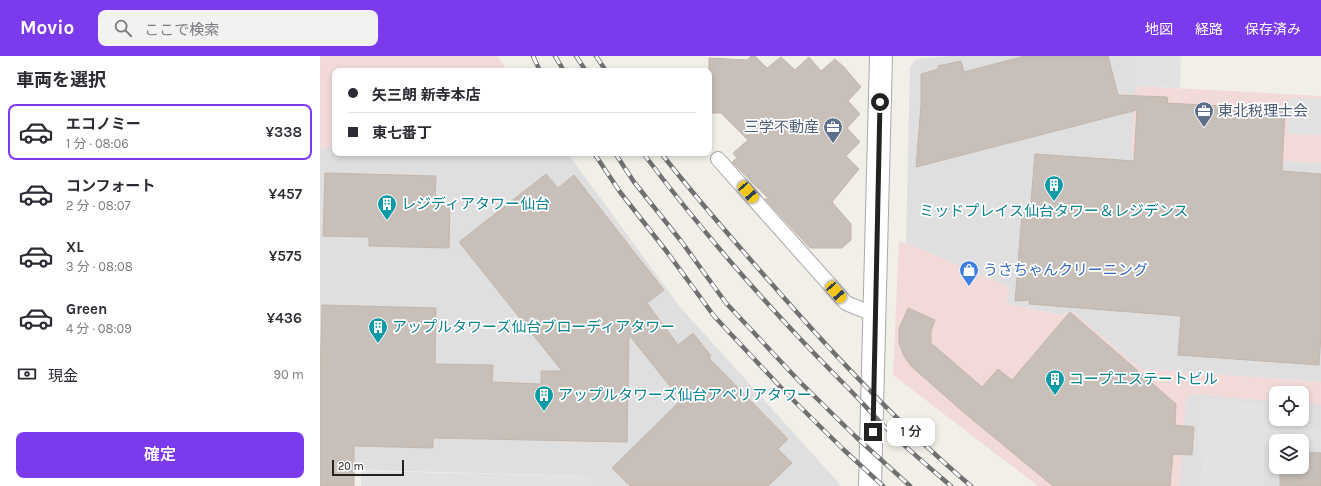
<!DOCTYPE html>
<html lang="ja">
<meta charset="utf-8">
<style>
body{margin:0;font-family:Karla,"Noto Sans JP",sans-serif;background:#f2f2f3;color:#2b2b33;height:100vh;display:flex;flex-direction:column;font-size:15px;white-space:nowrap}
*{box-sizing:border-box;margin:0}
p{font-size:13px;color:#7c7c81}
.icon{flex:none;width:22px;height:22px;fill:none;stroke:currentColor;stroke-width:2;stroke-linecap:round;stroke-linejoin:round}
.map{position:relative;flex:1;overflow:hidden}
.drawer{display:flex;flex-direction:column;background:#fff;width:320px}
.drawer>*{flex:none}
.guide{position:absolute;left:12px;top:12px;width:380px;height:88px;border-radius:8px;box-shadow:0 2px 6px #0003;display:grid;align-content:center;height:88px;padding:0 16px;background:#fff}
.controls{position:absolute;left:949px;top:330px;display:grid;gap:8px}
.controls a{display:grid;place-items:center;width:40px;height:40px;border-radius:8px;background:#fff;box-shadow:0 2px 6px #0003;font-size:20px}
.scale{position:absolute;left:12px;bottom:10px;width:72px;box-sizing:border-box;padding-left:4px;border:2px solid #222;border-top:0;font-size:11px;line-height:14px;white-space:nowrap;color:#222;-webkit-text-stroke:3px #fff;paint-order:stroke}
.end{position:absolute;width:18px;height:18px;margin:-9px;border:5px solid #222;background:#fff;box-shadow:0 0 0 2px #fff}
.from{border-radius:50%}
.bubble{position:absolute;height:28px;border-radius:8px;background:#fff;box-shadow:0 2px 6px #0003;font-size:13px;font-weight:600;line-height:28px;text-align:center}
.car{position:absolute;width:12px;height:24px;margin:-12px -6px;border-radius:5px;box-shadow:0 0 3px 1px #0007;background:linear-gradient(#f5c518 24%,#345 0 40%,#f5c518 0 76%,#345 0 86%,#f5c518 0)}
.guide b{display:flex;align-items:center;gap:14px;height:38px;font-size:15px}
.guide b+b{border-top:1px solid #e1e1e2}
.guide i{width:10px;height:10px;background:#2b2b33}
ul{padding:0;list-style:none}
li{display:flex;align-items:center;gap:12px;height:56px;margin:0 8px 6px;padding:0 8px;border:2px solid transparent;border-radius:8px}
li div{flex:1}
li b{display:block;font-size:15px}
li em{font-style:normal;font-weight:600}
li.active{border-color:#7c3aed}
li>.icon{width:36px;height:36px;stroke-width:1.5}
h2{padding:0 16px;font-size:18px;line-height:48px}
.pay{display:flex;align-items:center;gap:10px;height:44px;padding:0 16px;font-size:15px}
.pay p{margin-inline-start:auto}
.button{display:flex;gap:8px;margin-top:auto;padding:8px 16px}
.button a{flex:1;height:46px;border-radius:8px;background:#7c3aed;color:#fff;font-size:16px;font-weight:600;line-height:46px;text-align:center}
header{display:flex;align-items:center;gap:24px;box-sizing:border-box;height:56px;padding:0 20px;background:#7c3aed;color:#fff}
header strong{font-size:19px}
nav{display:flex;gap:22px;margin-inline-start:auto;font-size:14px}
.search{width:280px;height:36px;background:#f2f2f3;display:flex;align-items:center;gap:10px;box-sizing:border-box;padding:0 14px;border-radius:8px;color:#7c7c81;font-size:15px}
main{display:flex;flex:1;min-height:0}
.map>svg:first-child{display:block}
</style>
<header>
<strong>Movio</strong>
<div class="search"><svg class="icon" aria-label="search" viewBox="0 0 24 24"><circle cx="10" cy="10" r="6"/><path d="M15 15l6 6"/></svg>ここで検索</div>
<nav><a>地図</a><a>経路</a><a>保存済み</a></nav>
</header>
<main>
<section class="drawer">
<h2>車両を選択</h2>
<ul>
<li class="active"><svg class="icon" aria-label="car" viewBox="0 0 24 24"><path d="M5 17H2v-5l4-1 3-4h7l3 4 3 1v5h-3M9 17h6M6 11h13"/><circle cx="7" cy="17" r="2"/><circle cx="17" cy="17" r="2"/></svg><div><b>エコノミー</b><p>1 分 · 08:06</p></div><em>¥338</em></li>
<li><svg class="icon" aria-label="car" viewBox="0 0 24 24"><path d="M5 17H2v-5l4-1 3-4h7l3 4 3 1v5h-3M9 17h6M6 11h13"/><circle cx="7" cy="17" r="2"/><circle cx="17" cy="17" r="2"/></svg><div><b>コンフォート</b><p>2 分 · 08:07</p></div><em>¥457</em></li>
<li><svg class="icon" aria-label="car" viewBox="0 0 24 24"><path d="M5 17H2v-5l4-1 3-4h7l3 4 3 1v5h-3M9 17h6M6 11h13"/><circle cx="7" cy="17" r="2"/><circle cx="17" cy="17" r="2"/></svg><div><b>XL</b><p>3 分 · 08:08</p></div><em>¥575</em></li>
<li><svg class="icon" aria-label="car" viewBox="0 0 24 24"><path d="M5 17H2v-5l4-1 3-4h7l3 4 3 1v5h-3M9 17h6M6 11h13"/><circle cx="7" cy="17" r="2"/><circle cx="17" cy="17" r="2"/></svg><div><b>Green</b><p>4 分 · 08:09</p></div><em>¥436</em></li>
</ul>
<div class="pay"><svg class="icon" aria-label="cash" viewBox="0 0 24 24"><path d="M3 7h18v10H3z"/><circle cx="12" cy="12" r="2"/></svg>現金<p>90 m</p></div>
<div class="button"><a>確定</a></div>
</section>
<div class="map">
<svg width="1001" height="430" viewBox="0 0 1001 430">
<rect width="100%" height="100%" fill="#f2efe9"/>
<!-- residential -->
<path fill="#e0dfdf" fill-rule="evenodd" d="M 631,0 L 817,0 L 812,97 L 1001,107 L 1001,326 L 821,313 L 752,255 L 740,259 L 687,248 L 688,231 L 586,187 L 590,11 L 596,3 Z
M 0,92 L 15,92 L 15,97 L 192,97 L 249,99 L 360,251 L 517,425 L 520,430 L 273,430 L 273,420 L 0,413 Z
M 871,338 L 956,345 L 956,363 L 982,363 L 982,347 L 1001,349 L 1001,430 L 859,430 L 866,342 ZM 956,385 L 982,385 L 982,411 L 956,411 Z"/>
<!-- commercial -->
<path fill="#f2dad9" d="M 0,0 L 177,0 L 188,15 L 15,15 L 15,92 L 0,92 Z
M 815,30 L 1001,40 L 1001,107 L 811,97 Z
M 579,186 L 586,187 L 689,231 L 687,248 L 739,259 L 752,255 L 821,313 L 1001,326 L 1001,349 L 982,347 L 982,337 L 956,337 L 956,345 L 871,338 L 866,343 L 859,430 L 718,430 L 573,319 Z"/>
<!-- parking -->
<path fill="#e2e2e2" d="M 817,0 L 861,0 L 860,32 L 815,30 Z
M 969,42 L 1001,43 L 1001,79 L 967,78 Z
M 880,342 L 956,348 L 956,363 L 982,363 L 982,349 L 986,349 L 985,374 L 1001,375 L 1001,392 L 982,391 L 982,385 L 956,385 L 956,390 L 944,390 L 943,430 L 881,430 L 882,402 L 877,402 Z
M 41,415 L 273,420 L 273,430 L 41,430 Z"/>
<!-- building -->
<path fill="#c7bfb8" stroke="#c4b6ab" d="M 431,0 L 435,0 L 447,12 L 461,1 L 475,14 L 489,1 L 501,15 L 515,3 L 524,11 L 541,31 L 528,45 L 540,58 L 527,72 L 540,86 L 526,100 L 539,113 L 512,146 L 531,168 L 531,184 L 522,192 L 490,192 L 445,143 L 449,143 L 412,106 L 417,102 L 413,97 L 428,84 L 401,57 L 389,57 L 389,2 L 427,4 Z
M 705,0 L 788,0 L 798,39 L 847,41 L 848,46 L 845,47 L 965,53 L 962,115 L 1001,118 L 1001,278 L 999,309 L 858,299 L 861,260 L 709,248 L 710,244 L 695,245 L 702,158 L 710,158 L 715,98 L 814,105 L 817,54 L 596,111 L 601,49 L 601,18 L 618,13 L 618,10 L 641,5 L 644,16 Z
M 5,117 L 116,120 L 115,150 L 130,150 L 129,192 L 49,190 L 49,181 L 3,180 Z
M 226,118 L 238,132 L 254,119 L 344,234 L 327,247 L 358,289 L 373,277 L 391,300 L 389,302 L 468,383 L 458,393 L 472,407 L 448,430 L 310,430 L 292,412 L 361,344 L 309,279 L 307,386 L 113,382 L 113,392 L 34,390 L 34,430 L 0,430 L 0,324 L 2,249 L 116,252 L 115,308 L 173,309 L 172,326 L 221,328 L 221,315 L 242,315 L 139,186 Z
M 588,252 L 615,264 L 611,275 L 611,287 L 662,331 L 678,313 L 692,324 L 750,256 L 856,348 L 855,369 L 874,371 L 872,399 L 853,398 L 850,430 L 733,430 L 642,355 L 591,310 L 584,300 L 579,287 L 579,273 Z
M 982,396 L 1001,397 L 1001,430 L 960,430 L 960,411 L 982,411 Z"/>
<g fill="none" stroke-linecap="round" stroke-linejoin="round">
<!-- lane casing -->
<g stroke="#a9a9a9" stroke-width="16">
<path id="lane" d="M 398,103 L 526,247 L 555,259"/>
</g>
<!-- street casing -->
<g stroke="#a9a9a9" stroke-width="24">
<path id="street" d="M 550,430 L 561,0"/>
</g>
<!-- lane -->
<use href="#lane" stroke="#fff" stroke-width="14"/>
<!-- street -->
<use href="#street" stroke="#fff" stroke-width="22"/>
<!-- rail casing -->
<g stroke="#707070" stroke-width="4.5">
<path id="rail" d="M 213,0 L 220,15
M 235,0 L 244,15
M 256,0 L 266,15
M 276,0 L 286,15
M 274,97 L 300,136 L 347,196 L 394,260 L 467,338 L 524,394 L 563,430
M 295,97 L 314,126 L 361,185 L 406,247 L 480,326 L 536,381 L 590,430
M 323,97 C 386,181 454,258 528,332 C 541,345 553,359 566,372 C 586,392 609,411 631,430
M 341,97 C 376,142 413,184 451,227 C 513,298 579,369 651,430"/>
</g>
<!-- rail -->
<use href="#rail" stroke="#fff" stroke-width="3" stroke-dasharray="9" stroke-linecap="butt"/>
</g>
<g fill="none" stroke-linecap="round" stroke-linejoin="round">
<!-- route -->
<path stroke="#222" stroke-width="5" d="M 553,376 L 560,46"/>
</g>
<!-- icons -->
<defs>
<g id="office-pin" transform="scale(1)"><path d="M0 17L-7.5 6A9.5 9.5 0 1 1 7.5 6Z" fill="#5c6f8a" stroke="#fff"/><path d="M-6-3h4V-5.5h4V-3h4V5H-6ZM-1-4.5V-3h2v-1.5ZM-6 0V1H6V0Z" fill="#fff"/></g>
<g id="building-pin" transform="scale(1)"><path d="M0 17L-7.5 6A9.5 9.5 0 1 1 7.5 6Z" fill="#0f9aa8" stroke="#fff"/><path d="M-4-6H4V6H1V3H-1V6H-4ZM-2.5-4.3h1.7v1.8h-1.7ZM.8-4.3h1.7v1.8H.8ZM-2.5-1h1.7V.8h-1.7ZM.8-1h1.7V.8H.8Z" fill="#fff"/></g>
<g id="shop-pin" transform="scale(1)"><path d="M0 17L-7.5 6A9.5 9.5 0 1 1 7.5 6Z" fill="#3f7fe0" stroke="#fff"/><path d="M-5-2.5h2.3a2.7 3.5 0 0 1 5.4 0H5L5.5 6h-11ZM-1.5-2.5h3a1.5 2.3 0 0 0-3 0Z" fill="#fff"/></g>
</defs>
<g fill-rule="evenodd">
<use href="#office-pin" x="884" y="55"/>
<use href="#office-pin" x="513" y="71"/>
<use href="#building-pin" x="734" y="129"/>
<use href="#building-pin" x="67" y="148"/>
<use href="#shop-pin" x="649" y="214"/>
<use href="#building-pin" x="58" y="271"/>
<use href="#building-pin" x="735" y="323"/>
<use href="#building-pin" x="224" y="339"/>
</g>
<g text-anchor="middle" stroke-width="3.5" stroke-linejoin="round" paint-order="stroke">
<!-- service labels -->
<g font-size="15" fill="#4e5e75" stroke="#fff" text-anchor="start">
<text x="898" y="60">東北税理士会</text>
<text x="499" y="76" text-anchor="end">三学不動産</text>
</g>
<!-- culture labels -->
<g font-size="15" fill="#0d838f" stroke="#fff" text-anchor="start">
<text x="81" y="153">レジディアタワー仙台</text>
<text x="734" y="160" text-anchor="middle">ミッドプレイス仙台タワー＆レジデンス</text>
<text x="72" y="276">アップルタワーズ仙台ブローディアタワー</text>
<text x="749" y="328">コープエステートビル</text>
<text x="238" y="344">アップルタワーズ仙台アベリアタワー</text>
</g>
<!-- shop labels -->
<g font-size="15" fill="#366cbe" stroke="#fff" text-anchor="start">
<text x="663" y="219">うさちゃんクリーニング</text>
</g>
</g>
</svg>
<div class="controls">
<a><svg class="icon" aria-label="locate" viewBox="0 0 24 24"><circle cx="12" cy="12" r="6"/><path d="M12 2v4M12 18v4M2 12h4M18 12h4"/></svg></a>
<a><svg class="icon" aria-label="layers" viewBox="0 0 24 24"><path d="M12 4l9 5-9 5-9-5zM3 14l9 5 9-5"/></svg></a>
</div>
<div class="scale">20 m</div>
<i class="end from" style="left:560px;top:46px"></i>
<i class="end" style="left:553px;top:376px"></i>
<div class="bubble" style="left:567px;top:362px;width:48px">1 分</div>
<i class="car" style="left:428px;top:136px;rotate:139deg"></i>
<i class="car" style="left:516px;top:236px;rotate:139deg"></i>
<div class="guide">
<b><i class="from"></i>矢三朗 新寺本店</b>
<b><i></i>東七番丁</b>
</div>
</div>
</main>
